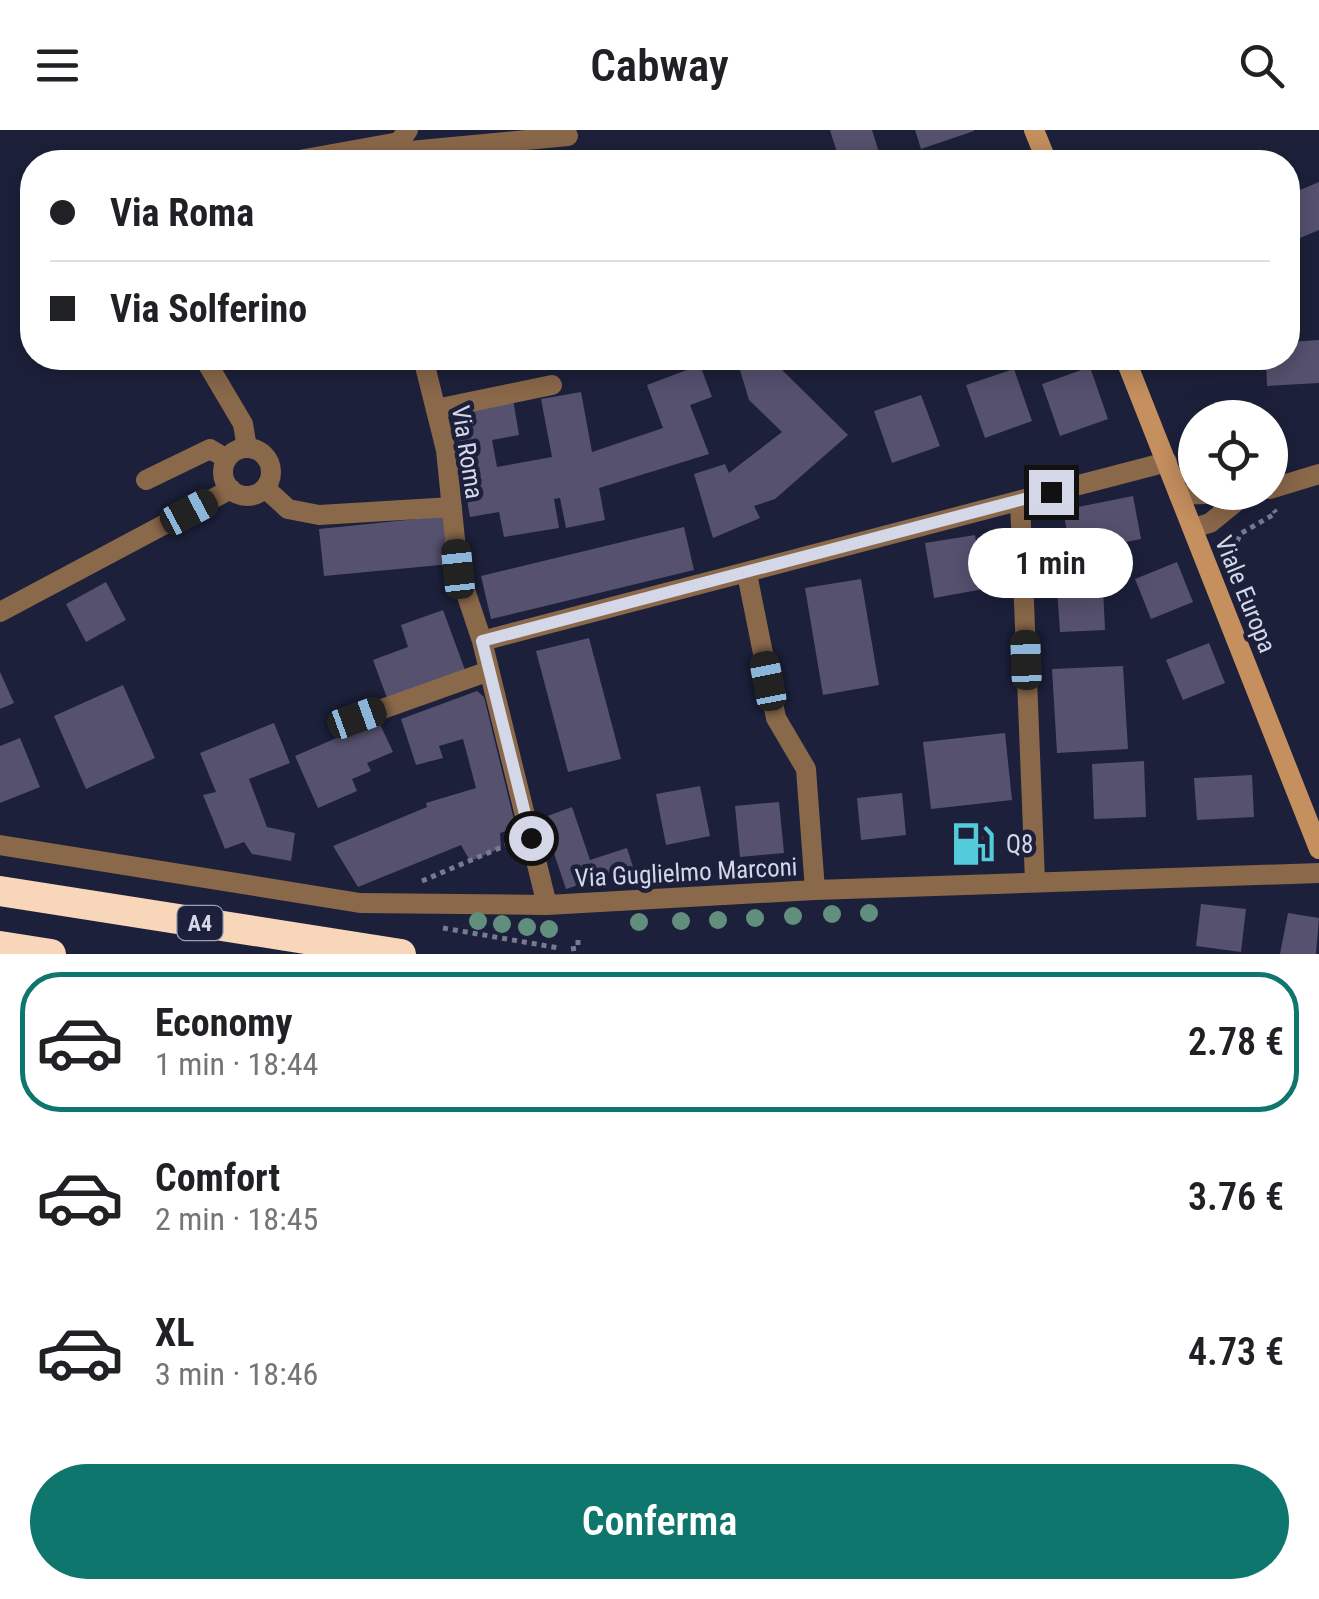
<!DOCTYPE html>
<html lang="it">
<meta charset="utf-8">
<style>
body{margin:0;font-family:"Roboto Condensed",sans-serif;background:#f6f6f6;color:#202124;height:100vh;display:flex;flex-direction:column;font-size:38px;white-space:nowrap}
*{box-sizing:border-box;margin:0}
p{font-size:32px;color:#757577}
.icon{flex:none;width:55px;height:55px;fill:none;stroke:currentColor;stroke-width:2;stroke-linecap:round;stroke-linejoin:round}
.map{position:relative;height:824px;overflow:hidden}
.details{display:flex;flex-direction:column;background:#fff;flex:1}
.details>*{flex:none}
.guide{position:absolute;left:20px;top:20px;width:1280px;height:220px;border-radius:40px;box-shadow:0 5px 25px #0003;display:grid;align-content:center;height:220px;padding:0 30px;background:#fff}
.tools{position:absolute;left:1178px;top:270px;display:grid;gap:20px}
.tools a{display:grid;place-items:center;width:110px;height:110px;border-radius:50%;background:#fff;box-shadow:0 5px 25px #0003;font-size:50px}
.end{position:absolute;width:45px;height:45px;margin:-22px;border:12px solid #d3d7e8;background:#111;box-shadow:0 0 0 5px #111}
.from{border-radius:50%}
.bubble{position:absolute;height:70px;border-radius:35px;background:#fff;box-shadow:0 5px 25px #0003;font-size:32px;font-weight:600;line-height:70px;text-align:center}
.car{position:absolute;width:30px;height:60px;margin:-30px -15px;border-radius:12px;box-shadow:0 0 8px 2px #0007;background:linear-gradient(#222 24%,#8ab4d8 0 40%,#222 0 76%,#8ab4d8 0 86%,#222 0)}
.guide b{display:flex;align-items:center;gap:35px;height:95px;font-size:38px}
.guide b+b{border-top:2px solid #e0e0e0}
.guide i{width:25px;height:25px;background:#202124}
ul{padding:18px 0 0;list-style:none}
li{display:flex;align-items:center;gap:30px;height:140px;margin:0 20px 15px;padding:0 10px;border:5px solid transparent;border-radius:40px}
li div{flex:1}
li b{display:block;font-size:38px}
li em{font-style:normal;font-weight:600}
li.on{border-color:#0f766e}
li>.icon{width:90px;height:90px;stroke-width:1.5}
.cta{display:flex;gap:20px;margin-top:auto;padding:20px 30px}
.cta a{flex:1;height:115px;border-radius:60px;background:#0f766e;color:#fff;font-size:40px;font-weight:600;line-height:115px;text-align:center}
header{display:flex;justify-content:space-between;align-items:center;height:130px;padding:0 30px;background:#fff;font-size:45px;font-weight:600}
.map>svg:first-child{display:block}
</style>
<header><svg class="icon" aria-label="menu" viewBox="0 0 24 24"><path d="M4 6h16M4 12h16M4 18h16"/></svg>Cabway<svg class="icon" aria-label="search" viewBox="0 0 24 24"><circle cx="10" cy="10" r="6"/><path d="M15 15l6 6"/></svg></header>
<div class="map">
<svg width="1319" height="824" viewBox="0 0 1319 824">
<rect width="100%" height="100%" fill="#1c203a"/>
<!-- building -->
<path fill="#56516f" d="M 830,0 L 872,0 L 882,32 L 840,32 Z
M 915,0 L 974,0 L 974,1 L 921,19 Z
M 1319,52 L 1319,100 L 1288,113 L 1288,65 Z
M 1319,210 L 1319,253 L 1267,256 L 1266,228 L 1288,228 L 1288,212 Z
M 753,228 L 770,228 L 848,305 L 775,369 L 754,376 L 760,388 L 713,408 L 694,344 L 725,334 L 729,343 L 782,302 L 749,270 L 740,240 Z
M 700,235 L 712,267 L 690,275 L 709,324 L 599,358 L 605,390 L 566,398 L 560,368 L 554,369 L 559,398 L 504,407 L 499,382 L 470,387 L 451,280 L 513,269 L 519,305 L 492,310 L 497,337 L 552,327 L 541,269 L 581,262 L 592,322 L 663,298 L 647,255 Z
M 1090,237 L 1108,289 L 1060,306 L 1042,254 Z
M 1014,239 L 1032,291 L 985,308 L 966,255 Z
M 921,265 L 940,316 L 892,333 L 874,281 Z
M 1133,366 L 1141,409 L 1071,423 L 1063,380 Z
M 446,386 L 451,434 L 324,446 L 319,399 Z
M 684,397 L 694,440 L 491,489 L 481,446 Z
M 975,405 L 984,459 L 934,468 L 925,413 Z
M 1177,432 L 1193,472 L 1151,489 L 1135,449 Z
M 861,449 L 879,555 L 823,565 L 805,458 Z
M 106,452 L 126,490 L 86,512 L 66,474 Z
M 1103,457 L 1105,500 L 1060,502 L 1057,460 Z
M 443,480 L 465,540 L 387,568 L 373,530 L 408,517 L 401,495 Z
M 589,508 L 621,629 L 568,642 L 536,521 Z
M 1209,513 L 1225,553 L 1183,570 L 1166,530 Z
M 1123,536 L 1128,619 L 1057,623 L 1052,539 Z
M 0,542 L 14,573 L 0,579 Z
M 123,555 L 155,628 L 86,659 L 54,586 Z
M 477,561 L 484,567 L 516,698 L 500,703 L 501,718 L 470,731 L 461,715 L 358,757 L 333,716 L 427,677 L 426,673 L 476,658 L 463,609 L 439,616 L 443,628 L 416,635 L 401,589 Z
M 378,590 L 393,622 L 367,633 L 371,641 L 352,649 L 357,661 L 318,678 L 295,626 Z
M 274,593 L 290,633 L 249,649 L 267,697 L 295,703 L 291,731 L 252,724 L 244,712 L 225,719 L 203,665 L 216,662 L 200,623 Z
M 1005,603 L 1012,670 L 931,679 L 923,612 Z
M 20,608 L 40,657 L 0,673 L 0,616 Z
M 1144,631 L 1146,687 L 1094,689 L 1092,634 Z
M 1252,645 L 1254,687 L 1197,690 L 1194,648 Z
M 700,656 L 710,706 L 666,715 L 656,664 Z
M 902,663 L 906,705 L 861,710 L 857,668 Z
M 779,672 L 784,723 L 740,727 L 735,676 Z
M 572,677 L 590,730 L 627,718 L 633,737 L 566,759 L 542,688 Z
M 983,706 L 985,729 L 956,731 L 954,709 Z
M 1201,774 L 1246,779 L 1241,822 L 1196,816 Z
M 1288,783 L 1319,788 L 1316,824 L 1280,824 Z"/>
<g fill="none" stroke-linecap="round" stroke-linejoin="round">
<!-- path -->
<path stroke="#777b91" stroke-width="5" stroke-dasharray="5 5" stroke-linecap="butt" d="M 1230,430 L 1240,404 L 1276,383 L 1274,380
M 422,751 L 509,714
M 443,798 L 559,818
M 571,819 L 578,818 L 578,809"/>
<!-- street -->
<path stroke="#8a684a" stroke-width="20" d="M 410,21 L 568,6
M 288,32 L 399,12 L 408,0
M 204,228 L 243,294 L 247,318
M 423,228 L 446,320 L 458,439 L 482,511 L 547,775
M 364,230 L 383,228
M 436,279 L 552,255
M223 342a24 24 0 1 1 48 0a24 24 0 1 1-48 0Z
M 146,350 L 210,319 L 227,329
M 265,358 L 288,379 L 319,385 L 452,377
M 1270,359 L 1319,344
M 1179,365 L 1258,362
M 1020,371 L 1035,751
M 1193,398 L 1210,393 L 1243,366
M 747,444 L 776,588 L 806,639 L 815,760
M 0,482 L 231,359
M 482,511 L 1167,332
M 357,588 L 489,541
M 0,715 L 360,773 L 547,775 L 815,760 L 1319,743"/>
<!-- secondary -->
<path stroke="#c58f5e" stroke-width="20" d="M 1034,0 L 1047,32
M 1125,228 L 1319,719"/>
<!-- highway -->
<path stroke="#f8d6b9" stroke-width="30" d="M 0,761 L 401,824
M 0,816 L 51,824"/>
</g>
<!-- trees -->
<g fill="#618e7d">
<circle cx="869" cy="783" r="9"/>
<circle cx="832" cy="784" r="9"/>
<circle cx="793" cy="786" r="9"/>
<circle cx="755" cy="788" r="9"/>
<circle cx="718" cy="790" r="9"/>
<circle cx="478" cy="791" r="9"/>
<circle cx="681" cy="791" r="9"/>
<circle cx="639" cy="792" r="9"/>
<circle cx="502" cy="794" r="9"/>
<circle cx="527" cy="797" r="9"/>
<circle cx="549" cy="799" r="9"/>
</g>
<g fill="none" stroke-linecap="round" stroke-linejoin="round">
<!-- route -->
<path stroke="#d3d7e8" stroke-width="12" d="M 531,708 L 482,511 L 1051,362"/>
</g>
<!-- icons -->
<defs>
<g id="fuel-bare" transform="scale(3.45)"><path d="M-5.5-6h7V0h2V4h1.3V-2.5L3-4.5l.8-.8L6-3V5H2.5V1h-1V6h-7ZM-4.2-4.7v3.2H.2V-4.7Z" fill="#53cbda" stroke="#1c203a" stroke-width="2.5" paint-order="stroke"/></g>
</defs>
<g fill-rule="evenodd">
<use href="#fuel-bare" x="973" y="714"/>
</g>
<g text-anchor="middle" stroke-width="9" stroke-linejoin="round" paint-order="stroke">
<!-- shield labels -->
<rect fill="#1c203a" stroke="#9ca0b4" stroke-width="2.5" x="177.5" y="776" width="45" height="34" rx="8"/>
<g font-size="22" font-weight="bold" fill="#d3d7e8">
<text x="200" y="801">A4</text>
</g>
<!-- street labels -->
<g font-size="25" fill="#d3d7e8" stroke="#1c203a">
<text transform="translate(468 322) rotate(81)" y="9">Via Roma</text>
<text transform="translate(1246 464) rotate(68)" y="9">Viale Europa</text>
<text transform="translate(686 742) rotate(-3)" y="9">Via Guglielmo Marconi</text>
</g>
<!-- poi labels -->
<g font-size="25" fill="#d3d7e8" stroke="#1c203a" text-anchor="start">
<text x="1006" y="723">Q8</text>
</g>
</g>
</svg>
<div class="tools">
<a><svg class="icon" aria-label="locate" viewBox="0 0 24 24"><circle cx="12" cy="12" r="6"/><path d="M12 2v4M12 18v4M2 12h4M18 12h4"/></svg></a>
</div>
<i class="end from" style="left:531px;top:708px"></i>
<i class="end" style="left:1051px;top:362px"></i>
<div class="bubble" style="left:968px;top:398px;width:165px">1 min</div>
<i class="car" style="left:189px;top:382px;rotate:62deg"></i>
<i class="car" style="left:458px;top:439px;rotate:354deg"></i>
<i class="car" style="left:1026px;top:530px;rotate:358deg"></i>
<i class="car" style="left:768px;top:551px;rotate:349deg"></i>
<i class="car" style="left:357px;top:588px;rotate:70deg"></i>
<div class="guide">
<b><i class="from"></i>Via Roma</b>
<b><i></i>Via Solferino</b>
</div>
</div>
<section class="details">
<ul>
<li class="on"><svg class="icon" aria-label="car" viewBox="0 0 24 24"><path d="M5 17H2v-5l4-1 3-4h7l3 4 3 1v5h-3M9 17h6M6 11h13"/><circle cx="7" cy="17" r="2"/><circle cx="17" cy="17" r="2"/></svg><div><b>Economy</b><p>1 min · 18:44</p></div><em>2.78 €</em></li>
<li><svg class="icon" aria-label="car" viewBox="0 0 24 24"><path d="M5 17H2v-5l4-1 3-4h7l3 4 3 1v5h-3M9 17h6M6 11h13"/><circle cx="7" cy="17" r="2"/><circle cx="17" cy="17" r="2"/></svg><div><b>Comfort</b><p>2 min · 18:45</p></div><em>3.76 €</em></li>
<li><svg class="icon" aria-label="car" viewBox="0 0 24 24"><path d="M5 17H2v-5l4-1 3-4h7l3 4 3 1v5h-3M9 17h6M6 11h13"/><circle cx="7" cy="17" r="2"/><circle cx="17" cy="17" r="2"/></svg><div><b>XL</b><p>3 min · 18:46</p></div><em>4.73 €</em></li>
</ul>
<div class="cta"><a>Conferma</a></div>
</section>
